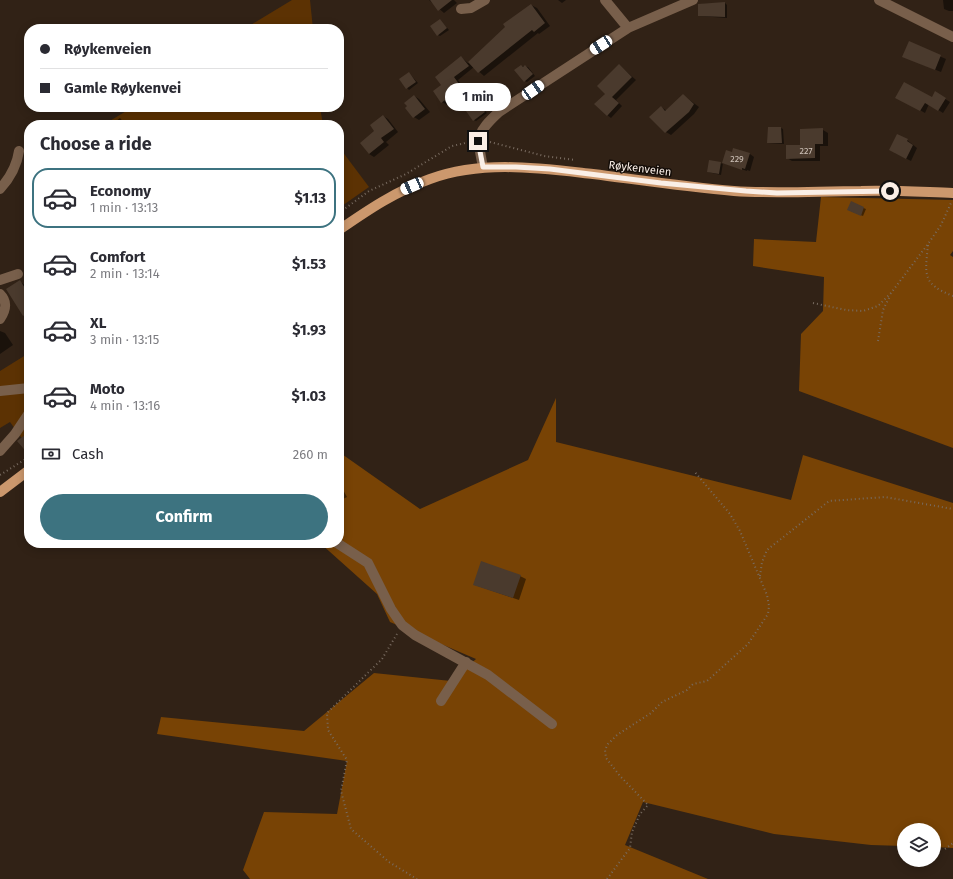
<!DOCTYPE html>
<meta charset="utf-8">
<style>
body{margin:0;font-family:"Fira Sans",sans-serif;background:#f7f7f7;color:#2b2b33;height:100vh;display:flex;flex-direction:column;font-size:15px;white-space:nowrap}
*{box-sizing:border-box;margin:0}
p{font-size:13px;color:#7c7c81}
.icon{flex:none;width:22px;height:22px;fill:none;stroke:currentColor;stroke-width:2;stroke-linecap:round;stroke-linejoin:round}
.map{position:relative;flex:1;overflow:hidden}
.side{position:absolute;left:24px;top:120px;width:320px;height:428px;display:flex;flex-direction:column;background:#fff;border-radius:16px;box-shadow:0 2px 10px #0003}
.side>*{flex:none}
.guide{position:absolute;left:24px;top:24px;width:320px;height:88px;border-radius:16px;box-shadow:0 2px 10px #0003;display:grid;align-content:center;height:88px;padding:0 16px;background:#fff}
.fabs{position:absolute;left:897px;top:823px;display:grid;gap:8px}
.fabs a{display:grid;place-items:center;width:44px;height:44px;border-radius:50%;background:#fff;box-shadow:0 2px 10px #0003;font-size:20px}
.end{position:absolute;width:18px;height:18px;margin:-9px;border:5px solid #faefe7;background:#111;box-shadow:0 0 0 2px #111}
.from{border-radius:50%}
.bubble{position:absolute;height:28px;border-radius:14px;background:#fff;box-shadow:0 2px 10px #0003;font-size:13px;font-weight:700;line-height:28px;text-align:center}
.car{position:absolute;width:12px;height:24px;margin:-12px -6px;border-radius:5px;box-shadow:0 0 3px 1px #0007;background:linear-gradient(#fff 24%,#345 0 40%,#fff 0 76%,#345 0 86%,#fff 0)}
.guide b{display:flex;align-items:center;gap:14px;height:38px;font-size:15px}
.guide b+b{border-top:1px solid #e1e1e2}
.guide i{width:10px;height:10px;background:#2b2b33}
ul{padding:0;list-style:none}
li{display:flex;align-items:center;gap:12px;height:60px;margin:0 8px 6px;padding:0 8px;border:2px solid transparent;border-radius:16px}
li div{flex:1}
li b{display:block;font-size:15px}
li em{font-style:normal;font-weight:700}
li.active{border-color:#3d7380}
li>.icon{width:36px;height:36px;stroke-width:1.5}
h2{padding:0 16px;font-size:18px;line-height:48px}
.pay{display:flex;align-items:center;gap:10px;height:44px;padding:0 16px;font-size:15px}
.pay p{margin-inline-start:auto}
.action{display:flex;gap:8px;margin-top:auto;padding:8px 16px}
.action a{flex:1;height:46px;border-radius:24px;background:#3d7380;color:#fff;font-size:16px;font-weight:700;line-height:46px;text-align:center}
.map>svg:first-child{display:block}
</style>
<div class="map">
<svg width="953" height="879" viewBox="0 0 953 879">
<rect width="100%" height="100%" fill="#312216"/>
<!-- green -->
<path fill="#5c3203" d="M 292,0 L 310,0 L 313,29 L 244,29 Z
M 133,107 L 320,107 L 323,125 L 103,125 Z
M 339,147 L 369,187 L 339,208 Z
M 29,353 L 29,442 L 26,444 L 10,422 L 0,428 L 0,371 Z"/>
<!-- forest -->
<path fill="#784305" d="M 821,197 L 953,200 L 953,251 L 950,255 L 953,257 L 953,448 L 799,391 L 801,334 L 823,311 L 824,277 L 753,266 L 754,239 L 816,242 Z
M 556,398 L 556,442 L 791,500 L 803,455 L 953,503 L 953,848 L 934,847 L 934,830 L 904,830 L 904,846 L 871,845 L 774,834 L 643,802 L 625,845 L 708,879 L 250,879 L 243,870 L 264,812 L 337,814 L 347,761 L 157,734 L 161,717 L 304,731 L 374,673 L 451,681 L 476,659 L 390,622 L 377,594 L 320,543 L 339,543 L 339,452 L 420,509 L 528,460 Z"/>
<!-- shadow -->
<path fill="#0007" d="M 429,0 L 454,0 L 457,3 L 444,13 Z
M 558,0 L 566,0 L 562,3 Z
M 943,0 L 953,0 L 953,11 L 949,11 L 944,9 Z
M 725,3 L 727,5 L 727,18 L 699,16 L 699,5 L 702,4 Z
M 531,5 L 537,8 L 550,26 L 539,34 L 538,33 L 484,76 L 474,67 L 458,80 L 466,91 L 447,105 L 442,102 L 442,85 L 461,57 L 468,63 Z
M 440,20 L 449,30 L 440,36 L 438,35 Z
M 909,43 L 946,59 L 941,72 L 909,59 Z
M 619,65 L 636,80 L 616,100 L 622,106 L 611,118 L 607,115 L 606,94 Z
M 522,66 L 528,67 L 535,76 L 527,82 L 525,81 Z
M 409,73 L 418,83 L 409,90 L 400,80 Z
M 936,93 L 950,102 L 943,113 L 929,104 L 925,113 L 897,97 L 932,98 Z
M 683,95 L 699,107 L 694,114 L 671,135 L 666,132 L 661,107 L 667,111 Z
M 414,96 L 419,99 L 430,112 L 419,120 L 414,117 L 406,108 Z
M 478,103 L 487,113 L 476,121 L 474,120 Z
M 383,116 L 388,119 L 398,132 L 386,142 L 389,145 L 374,157 L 369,154 L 376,131 Z
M 120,118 L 126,125 L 111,125 Z
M 781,128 L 783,129 L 784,144 L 768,143 Z
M 823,130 L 828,133 L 828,146 L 820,146 L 820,161 L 792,161 L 787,158 Z
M 907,140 L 917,148 L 911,161 L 895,153 Z
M 733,153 L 750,154 L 754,157 L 750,171 L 747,170 L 747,171 L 723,163 Z
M 720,163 L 723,164 L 723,163 L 721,175 L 708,172 Z
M 851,203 L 866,209 L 863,216 L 851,211 Z
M 20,282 L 25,285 L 29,291 L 29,318 L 24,315 Z
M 0,331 L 5,333 L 13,345 L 0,354 Z
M 339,486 L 342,488 L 347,497 L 339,501 Z
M 520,576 L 526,579 L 519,600 L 475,585 Z"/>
<!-- building -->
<path fill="#4a3a2d" d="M 430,0 L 452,0 L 438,11 Z
M 725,2 L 725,17 L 698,16 L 698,4 Z
M 531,4 L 545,23 L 534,32 L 532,30 L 478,73 L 468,62 L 505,27 L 503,24 Z
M 440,19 L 447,28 L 437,36 L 430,26 Z
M 909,41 L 941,55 L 935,70 L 902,57 Z
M 461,56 L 469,66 L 454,77 L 462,88 L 441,103 L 433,91 L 441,85 L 435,77 Z
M 619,64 L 632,77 L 612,97 L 619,103 L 607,116 L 594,104 L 605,94 L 597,86 Z
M 521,65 L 523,67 L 525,65 L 533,74 L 524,82 L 514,70 Z
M 409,72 L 416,82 L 406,89 L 399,79 Z
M 904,82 L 932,97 L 935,91 L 946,98 L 938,111 L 925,103 L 920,111 L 895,98 Z
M 683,94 L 694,104 L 689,112 L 665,133 L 649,117 L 661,106 L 665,111 Z
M 414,95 L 425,109 L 413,118 L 405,108 L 407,106 L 404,103 Z
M 478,102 L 485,112 L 473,121 L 466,111 Z
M 383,115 L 394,129 L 381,138 L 384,142 L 369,154 L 360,143 L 374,131 L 370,125 Z
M 768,127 L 781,127 L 782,143 L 767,143 Z
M 823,128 L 823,144 L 815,144 L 815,158 L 786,159 L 786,145 L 800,145 L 800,129 Z
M 897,134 L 908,139 L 907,141 L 913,145 L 906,159 L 889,150 Z
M 733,148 L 750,153 L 745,169 L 742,168 L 742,170 L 722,163 L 726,150 L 732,152 Z
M 709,160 L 721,162 L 719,174 L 707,172 Z
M 851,201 L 864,207 L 861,216 L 847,210 Z
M 20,280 L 29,295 L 29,312 L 23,316 L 6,289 Z
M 29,432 L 29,455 L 17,441 Z
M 481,561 L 521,575 L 513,598 L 473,585 Z"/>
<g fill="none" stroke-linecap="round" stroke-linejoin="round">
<!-- path -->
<path stroke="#786b60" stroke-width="2" stroke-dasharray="1 3" stroke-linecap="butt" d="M 490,142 L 544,156 L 575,160
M 339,213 L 369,191 L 406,174 L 452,146 L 470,142
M 928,245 C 925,275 922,284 953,296
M 813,303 L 846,310 L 863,311 L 878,306 L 891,293 L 928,244 L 941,225 L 951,203
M 878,341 L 883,310 L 890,296
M 0,475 L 29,457
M 760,576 L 762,562 L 767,550 L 829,501 L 885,497 L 953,509
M 397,634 L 382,659 L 327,713 L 328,730 L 347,760 L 341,791 L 351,829 L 389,862 L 417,879
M 945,849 L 953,843
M 607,879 L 630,848 L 632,832 L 640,814 L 648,805 L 620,776 L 606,758 L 605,750 L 608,744 L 617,735 L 651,713 L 662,702 L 687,690 L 693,684 L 707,681 L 748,644 L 768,614 L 769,606 L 767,595 L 740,531 L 730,514 L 694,471"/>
<!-- minor -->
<path stroke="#785f4b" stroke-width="10" d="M 605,0 L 628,28
M 879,0 L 953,37
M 461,9 L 471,8 L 485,0
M 483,167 C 477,137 475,134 499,112 L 628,28 L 693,0
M 0,189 C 9,179 17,165 19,151
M 0,280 L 18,274
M 0,294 C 8,302 6,310 0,319
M 0,391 L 29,388
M 0,451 L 15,434 L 29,413
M 337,543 L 368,563 L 391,609 L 402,625 L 415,635 L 488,675 L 552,724
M 441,701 L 466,662"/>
<!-- major -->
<path stroke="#cc986d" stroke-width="10" d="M 339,230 C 368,210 396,191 430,179 C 483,160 538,168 593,174 C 640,180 687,187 734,191 C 777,194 819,191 861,191 C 892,190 922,192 953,193
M 0,492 L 29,470"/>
</g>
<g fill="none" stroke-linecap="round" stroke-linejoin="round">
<!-- route -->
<path stroke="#faefe7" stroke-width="5" d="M 478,141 L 483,167 L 516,167 L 550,169 L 661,183 L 746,191 L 777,193 L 890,191"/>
</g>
<g text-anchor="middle" stroke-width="3" stroke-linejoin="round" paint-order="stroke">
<!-- number labels -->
<g font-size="9" fill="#cec2b8">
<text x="806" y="154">227</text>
<text x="737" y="162">229</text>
</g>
<!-- street labels -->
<g font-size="11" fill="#faefe7" stroke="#140d08">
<text transform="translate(640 168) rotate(7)" y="4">Røykenveien</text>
</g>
</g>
</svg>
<div class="fabs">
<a><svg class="icon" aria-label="layers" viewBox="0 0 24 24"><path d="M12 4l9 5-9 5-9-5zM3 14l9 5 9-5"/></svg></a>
</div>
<i class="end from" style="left:890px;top:191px"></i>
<i class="end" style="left:478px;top:141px"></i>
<div class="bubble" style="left:445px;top:83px;width:66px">1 min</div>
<i class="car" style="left:601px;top:45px;rotate:237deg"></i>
<i class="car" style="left:533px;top:90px;rotate:56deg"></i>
<i class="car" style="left:412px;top:186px;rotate:246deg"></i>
<div class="guide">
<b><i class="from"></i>Røykenveien</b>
<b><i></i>Gamle Røykenvei</b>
</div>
<section class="side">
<h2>Choose a ride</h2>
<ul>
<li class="active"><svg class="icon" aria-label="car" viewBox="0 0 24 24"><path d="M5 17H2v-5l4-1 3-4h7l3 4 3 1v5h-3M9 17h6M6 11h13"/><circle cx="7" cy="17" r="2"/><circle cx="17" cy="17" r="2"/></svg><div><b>Economy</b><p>1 min · 13:13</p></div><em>$1.13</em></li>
<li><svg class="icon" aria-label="car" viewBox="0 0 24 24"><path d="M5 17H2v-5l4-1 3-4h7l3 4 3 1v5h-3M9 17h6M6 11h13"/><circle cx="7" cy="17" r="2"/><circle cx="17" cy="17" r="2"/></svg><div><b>Comfort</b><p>2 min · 13:14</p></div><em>$1.53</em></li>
<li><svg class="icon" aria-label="car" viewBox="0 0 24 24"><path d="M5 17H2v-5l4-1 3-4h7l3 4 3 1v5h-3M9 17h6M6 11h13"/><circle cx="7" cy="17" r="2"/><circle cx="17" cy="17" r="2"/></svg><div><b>XL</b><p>3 min · 13:15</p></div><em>$1.93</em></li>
<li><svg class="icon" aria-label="car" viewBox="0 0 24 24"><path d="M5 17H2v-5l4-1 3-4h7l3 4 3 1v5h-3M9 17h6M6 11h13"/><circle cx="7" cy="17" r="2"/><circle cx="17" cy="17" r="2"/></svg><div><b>Moto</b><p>4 min · 13:16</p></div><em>$1.03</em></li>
</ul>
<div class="pay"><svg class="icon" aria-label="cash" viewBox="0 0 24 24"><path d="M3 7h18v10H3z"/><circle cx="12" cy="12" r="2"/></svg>Cash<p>260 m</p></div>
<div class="action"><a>Confirm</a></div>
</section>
</div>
